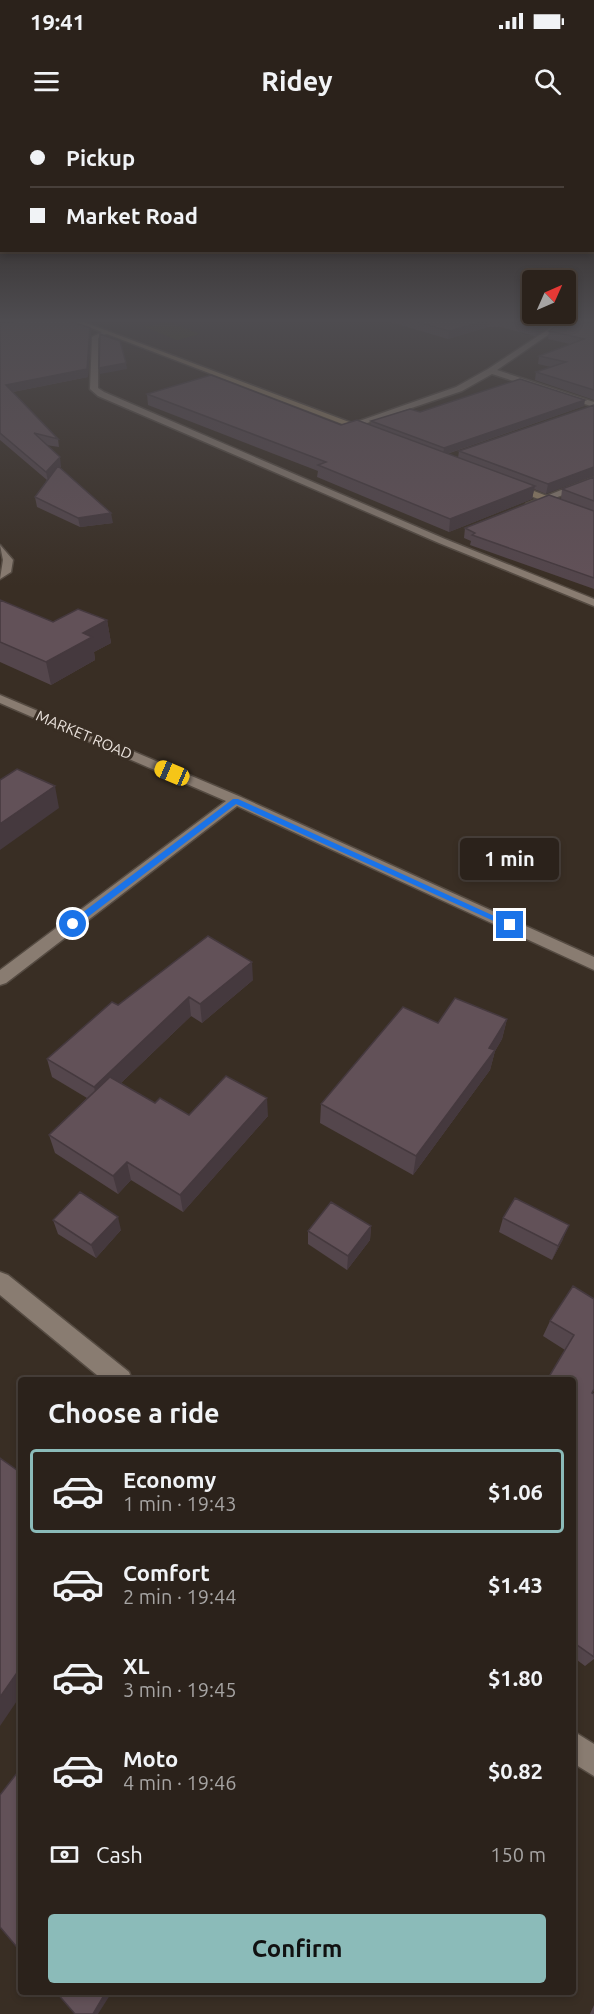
<!DOCTYPE html>
<meta charset="utf-8">
<style>
body{margin:0;font-family:Ubuntu,sans-serif;background:#372f28;color:#f1f3f6;height:100vh;display:flex;flex-direction:column;font-size:22px;white-space:nowrap}
*{box-sizing:border-box;margin:0}
p{font-size:20px;color:#a6a4a3}
.icon{flex:none;width:33px;height:33px;fill:none;stroke:currentColor;stroke-width:2;stroke-linecap:round;stroke-linejoin:round}
.map{position:relative;flex:1;overflow:hidden}
.side{position:absolute;left:18px;top:1257px;width:558px;height:618px;display:flex;flex-direction:column;background:#2b221b;border-radius:6px;box-shadow:0 3px 9px #0003,0 0 0 2px #473f3a}
.side>*{flex:none}
.hud{position:absolute;left:0px;top:0px;width:594px;height:132px;box-shadow:0 3px 9px #0003,0 0 0 2px #473f3a;display:grid;align-content:center;height:132px;padding:0 30px;background:#2b221b}
.needle{width:39px;rotate:45deg}
.buttons{position:absolute;left:522px;top:150px;display:grid;gap:12px}
.buttons a{display:grid;place-items:center;width:54px;height:54px;border-radius:6px;background:#2b221b;box-shadow:0 3px 9px #0003,0 0 0 2px #473f3a;font-size:30px}
.end{position:absolute;width:27px;height:27px;margin:-14px;border:8px solid #1a73e8;background:#fff;box-shadow:0 0 0 3px #fff}
.from{border-radius:50%}
.bubble{position:absolute;height:42px;border-radius:6px;background:#2b221b;box-shadow:0 3px 9px #0003,0 0 0 2px #473f3a;font-size:20px;font-weight:700;line-height:42px;text-align:center}
.car{position:absolute;width:18px;height:36px;margin:-18px -9px;border-radius:8px;box-shadow:0 0 4px 2px #0007;background:linear-gradient(#f5c518 24%,#345 0 40%,#f5c518 0 76%,#345 0 86%,#f5c518 0)}
.hud b{display:flex;align-items:center;gap:21px;height:57px;font-size:22px}
.hud b+b{border-top:2px solid #473f3a}
.hud i{width:15px;height:15px;background:#f1f3f6}
ul{padding:0;list-style:none}
li{display:flex;align-items:center;gap:18px;height:84px;margin:0 12px 9px;padding:0 18px;border:3px solid transparent;border-radius:6px}
li div{flex:1}
li b{display:block;font-size:22px}
li em{font-style:normal;font-weight:700}
li.selected{border-color:#8bbbb9}
li>.icon{width:54px;height:54px;stroke-width:1.5}
h2{padding:0 30px;font-size:27px;line-height:72px}
.pay{display:flex;align-items:center;gap:15px;height:66px;padding:0 30px;font-size:22px}
.pay p{margin-inline-start:auto}
.button{display:flex;gap:12px;margin-top:auto;padding:12px 30px}
.button a{flex:1;height:69px;border-radius:6px;background:#8bbbb9;color:#111;font-size:24px;font-weight:700;line-height:69px;text-align:center}
.status{display:flex;justify-content:space-between;align-items:center;height:42px;padding:0 30px;background:#2b221b;direction:ltr}
.status svg{height:16px;fill:currentColor}
header{display:flex;justify-content:space-between;align-items:center;height:78px;padding:0 30px;background:#2b221b;font-size:27px;font-weight:700}
.map>svg:first-child{display:block}
</style>
<div class="status"><b>19:41</b><svg viewBox="0 0 49 12"><path d="M0 12V9h3v3zM5 12V6h3v6zM10 12V3h3v9zM15 12V0h3v12zM26 1h20v11H26zM47 4h2v5h-2z"/></svg></div>
<header><svg class="icon" aria-label="menu" viewBox="0 0 24 24"><path d="M4 6h16M4 12h16M4 18h16"/></svg>Ridey<svg class="icon" aria-label="search" viewBox="0 0 24 24"><circle cx="10" cy="10" r="6"/><path d="M15 15l6 6"/></svg></header>
<div class="map">
<svg width="594" height="1894" viewBox="0 0 594 1894">
<rect width="100%" height="100%" fill="#392e24"/>
<!-- green -->
<path fill="#3e3f0f" d="M 168,202 L 200,214 L 177,220 L 145,207 Z"/>
<g fill="none" stroke-linecap="round" stroke-linejoin="round">
<!-- street casing -->
<g stroke="#554b42" stroke-width="3">
<path id="street" d="M 561,201 L 568,201 L 497,250 L 594,282 L 594,287 L 492,254 L 462,271 L 355,307 L 348,305 L 456,267 L 488,249 Z
M 106,210 L 108,213 L 98,218 L 98,268 L 104,272 L 445,419 L 594,479 L 594,486 L 439,423 L 98,276 L 90,269 L 92,217 Z
M 594,357 L 594,363 L 534,386 L 526,384 Z
M 0,425 L 13,440 L 11,452 L 0,459 L 3,440 Z
M 0,575 L 241,677 L 594,837 L 594,850 L 237,686 L 6,863 L 0,865 L 0,850 L 226,681 L 0,583 Z
M 0,1152 L 8,1155 L 129,1252 L 132,1260 L 103,1260 L 0,1175 Z
M 573,1611 L 594,1624 L 594,1656 L 573,1643 Z"/>
</g>
<!-- secondary casing -->
<g stroke="#554b42" stroke-width="3">
<path id="secondary" d="M 73,201 L 81,201 L 373,311 L 366,313 Z
M 507,363 L 513,363 L 594,394 L 594,400 L 507,367 Z"/>
</g>
<!-- street -->
<use href="#street" fill="#897c71" fill-rule="evenodd"/>
<!-- secondary -->
<use href="#secondary" fill="#968367" fill-rule="evenodd"/>
</g>
<!-- wall -->
<path fill="#54464c" d="M 387,201 L 558,201 L 535,216 L 500,207 L 488,207 L 448,219 Z
M 564,201 L 594,201 L 594,280 L 535,260 L 536,252 L 551,247 L 538,244 L 539,236 L 570,224 L 548,219 L 549,211 Z
M 0,204 L 90,208 L 91,215 L 88,257 L 13,272 L 58,319 L 59,327 L 46,325 L 61,346 L 60,348 L 113,403 L 80,407 L 37,387 L 35,377 L 47,360 L 0,320 Z
M 147,274 L 341,305 L 370,305 L 371,301 L 420,292 L 584,286 L 447,334 L 458,338 L 459,331 L 594,285 L 546,374 L 534,369 L 532,379 L 449,412 L 317,357 L 318,351 L 148,285 Z
M 594,357 L 594,469 L 470,425 L 471,421 L 464,418 L 465,408 L 561,379 L 562,369 Z
M 0,480 L 53,502 L 107,500 L 111,523 L 94,532 L 95,540 L 51,565 L 0,542 Z
M 253,860 L 202,903 L 191,896 L 121,963 L 155,983 L 189,995 L 268,996 L 183,1092 L 131,1060 L 118,1074 L 55,1033 L 49,1015 L 87,978 L 52,957 L 47,939 L 118,885 Z
M 507,899 L 502,919 L 495,931 L 490,950 L 413,1055 L 320,1003 L 321,984 L 438,903 Z
M 503,1098 L 563,1119 L 552,1140 L 499,1112 Z
M 53,1100 L 121,1110 L 96,1138 L 58,1114 Z
M 371,1106 L 370,1120 L 347,1150 L 308,1124 L 308,1111 Z
M 573,1166 L 592,1273 L 594,1274 L 594,1539 L 585,1546 L 573,1537 L 573,1260 L 565,1230 L 543,1216 L 550,1201 Z
M 594,1885 L 594,1894 L 590,1894 Z"/>
<!-- shaded-wall -->
<path fill="#45393e" d="M 485,201 L 489,201 L 488,207 L 448,219 L 449,211 Z
M 547,201 L 558,201 L 535,216 L 536,208 Z
M 90,208 L 91,215 L 88,257 L 7,273 L 6,265 Z
M 126,243 L 127,249 L 100,254 L 99,248 Z
M 585,280 L 584,286 L 443,335 L 444,328 Z
M 60,337 L 61,346 L 48,361 L 46,352 Z
M 594,347 L 594,356 L 546,374 L 548,364 Z
M 535,366 L 532,379 L 449,412 L 450,399 Z
M 111,393 L 113,403 L 80,407 L 78,398 Z
M 107,500 L 111,523 L 94,532 L 95,540 L 51,565 L 46,542 L 83,513 Z
M 55,666 L 59,688 L 0,730 L 0,704 Z
M 252,842 L 253,860 L 202,903 L 200,884 Z
M 189,877 L 191,896 L 98,985 L 94,967 Z
M 507,899 L 502,919 L 495,931 L 490,950 L 413,1055 L 416,1036 L 489,928 Z
M 267,978 L 268,996 L 183,1092 L 180,1075 Z
M 127,1042 L 131,1060 L 118,1074 L 113,1056 Z
M 118,1097 L 121,1110 L 96,1138 L 91,1125 Z
M 569,1105 L 563,1119 L 552,1140 L 558,1126 Z
M 371,1106 L 370,1120 L 347,1150 L 348,1136 Z
M 21,1547 L 21,1575 L 0,1606 L 0,1577 Z
M 106,1872 L 112,1872 L 98,1894 L 93,1894 Z"/>
<!-- building -->
<path fill="#625158" stroke="#45393e" stroke-width="1.5" d="M 19,201 L 70,201 L 90,208 L 87,249 L 6,265 L 58,319 L 34,313 L 60,337 L 46,352 L 0,313 L 0,204 Z
M 414,201 L 485,201 L 449,211 Z
M 507,201 L 547,201 L 536,208 Z
M 564,201 L 581,201 L 594,204 L 594,270 L 536,252 L 566,242 L 539,236 L 584,219 L 549,211 Z
M 100,214 L 120,221 L 126,243 L 99,248 Z
M 211,255 L 341,305 L 357,300 L 535,366 L 450,399 L 318,345 L 326,342 L 147,274 Z
M 520,259 L 585,280 L 444,328 L 371,301 L 410,289 L 420,292 Z
M 594,285 L 594,347 L 548,364 L 459,331 Z
M 58,346 L 111,393 L 78,398 L 35,377 Z
M 594,357 L 594,381 L 562,369 Z
M 549,375 L 594,391 L 594,458 L 472,415 L 475,413 L 465,408 Z
M 0,480 L 53,502 L 78,489 L 107,500 L 83,513 L 92,517 L 46,542 L 0,522 Z
M 17,649 L 55,666 L 0,704 L 0,660 Z
M 208,816 L 252,842 L 200,884 L 189,877 L 94,967 L 47,939 L 112,882 L 118,885 Z
M 455,878 L 507,899 L 489,928 L 495,930 L 416,1036 L 321,984 L 403,887 L 438,903 Z
M 226,956 L 267,978 L 180,1075 L 127,1042 L 113,1056 L 49,1015 L 110,957 L 155,983 L 160,978 L 189,995 Z
M 80,1072 L 118,1097 L 91,1125 L 53,1100 Z
M 515,1078 L 569,1105 L 558,1126 L 503,1098 Z
M 331,1082 L 371,1106 L 348,1136 L 308,1111 Z
M 573,1166 L 594,1179 L 594,1269 L 592,1273 L 594,1274 L 594,1537 L 573,1522 L 573,1260 L 547,1260 L 574,1215 L 550,1201 Z
M 0,1338 L 21,1353 L 21,1547 L 0,1577 Z
M 21,1648 L 21,1832 L 0,1807 L 0,1675 Z
M 56,1872 L 106,1872 L 93,1894 L 75,1894 Z"/>
<!-- sky -->
<linearGradient id="sky" x2="0" y2="1"><stop stop-color="#1f1914"/><stop offset="0.43" stop-color="#4e4c50"/><stop offset="1" stop-color="#4e4c50" stop-opacity="0"/></linearGradient>
<rect width="594" height="466" fill="url(#sky)"/>
<!-- route -->
<path fill="#1a73e8" d="M 233,679 L 238,679 L 514,805 L 507,807 L 236,684 L 76,806 L 70,806 L 70,802 Z"/>
<g text-anchor="middle" stroke-width="6" stroke-linejoin="round" paint-order="stroke">
<!-- far-street labels -->
<g font-size="15" fill="#ebe3dd" stroke="#392e24">
<text transform="translate(84 615) rotate(23)" y="5">MARKET ROAD</text>
</g>
</g>
</svg>
<div class="buttons">
<a><svg class="needle" viewBox="-14 -14 28 28"><path d="M0-13l5 13h-10z" fill="#e53935"/><path d="M0 13l5-13h-10z" fill="#a6a4a3"/></svg></a>
</div>
<i class="end from" style="left:73px;top:804px"></i>
<i class="end" style="left:510px;top:805px"></i>
<div class="bubble" style="left:460px;top:718px;width:99px">1 min</div>
<i class="car" style="left:172px;top:653px;rotate:293deg"></i>
<div class="hud">
<b><i class="from"></i>Pickup</b>
<b><i></i>Market Road</b>
</div>
<section class="side">
<h2>Choose a ride</h2>
<ul>
<li class="selected"><svg class="icon" aria-label="car" viewBox="0 0 24 24"><path d="M5 17H2v-5l4-1 3-4h7l3 4 3 1v5h-3M9 17h6M6 11h13"/><circle cx="7" cy="17" r="2"/><circle cx="17" cy="17" r="2"/></svg><div><b>Economy</b><p>1 min · 19:43</p></div><em>$1.06</em></li>
<li><svg class="icon" aria-label="car" viewBox="0 0 24 24"><path d="M5 17H2v-5l4-1 3-4h7l3 4 3 1v5h-3M9 17h6M6 11h13"/><circle cx="7" cy="17" r="2"/><circle cx="17" cy="17" r="2"/></svg><div><b>Comfort</b><p>2 min · 19:44</p></div><em>$1.43</em></li>
<li><svg class="icon" aria-label="car" viewBox="0 0 24 24"><path d="M5 17H2v-5l4-1 3-4h7l3 4 3 1v5h-3M9 17h6M6 11h13"/><circle cx="7" cy="17" r="2"/><circle cx="17" cy="17" r="2"/></svg><div><b>XL</b><p>3 min · 19:45</p></div><em>$1.80</em></li>
<li><svg class="icon" aria-label="car" viewBox="0 0 24 24"><path d="M5 17H2v-5l4-1 3-4h7l3 4 3 1v5h-3M9 17h6M6 11h13"/><circle cx="7" cy="17" r="2"/><circle cx="17" cy="17" r="2"/></svg><div><b>Moto</b><p>4 min · 19:46</p></div><em>$0.82</em></li>
</ul>
<div class="pay"><svg class="icon" aria-label="cash" viewBox="0 0 24 24"><path d="M3 7h18v10H3z"/><circle cx="12" cy="12" r="2"/></svg>Cash<p>150 m</p></div>
<div class="button"><a>Confirm</a></div>
</section>
</div>
